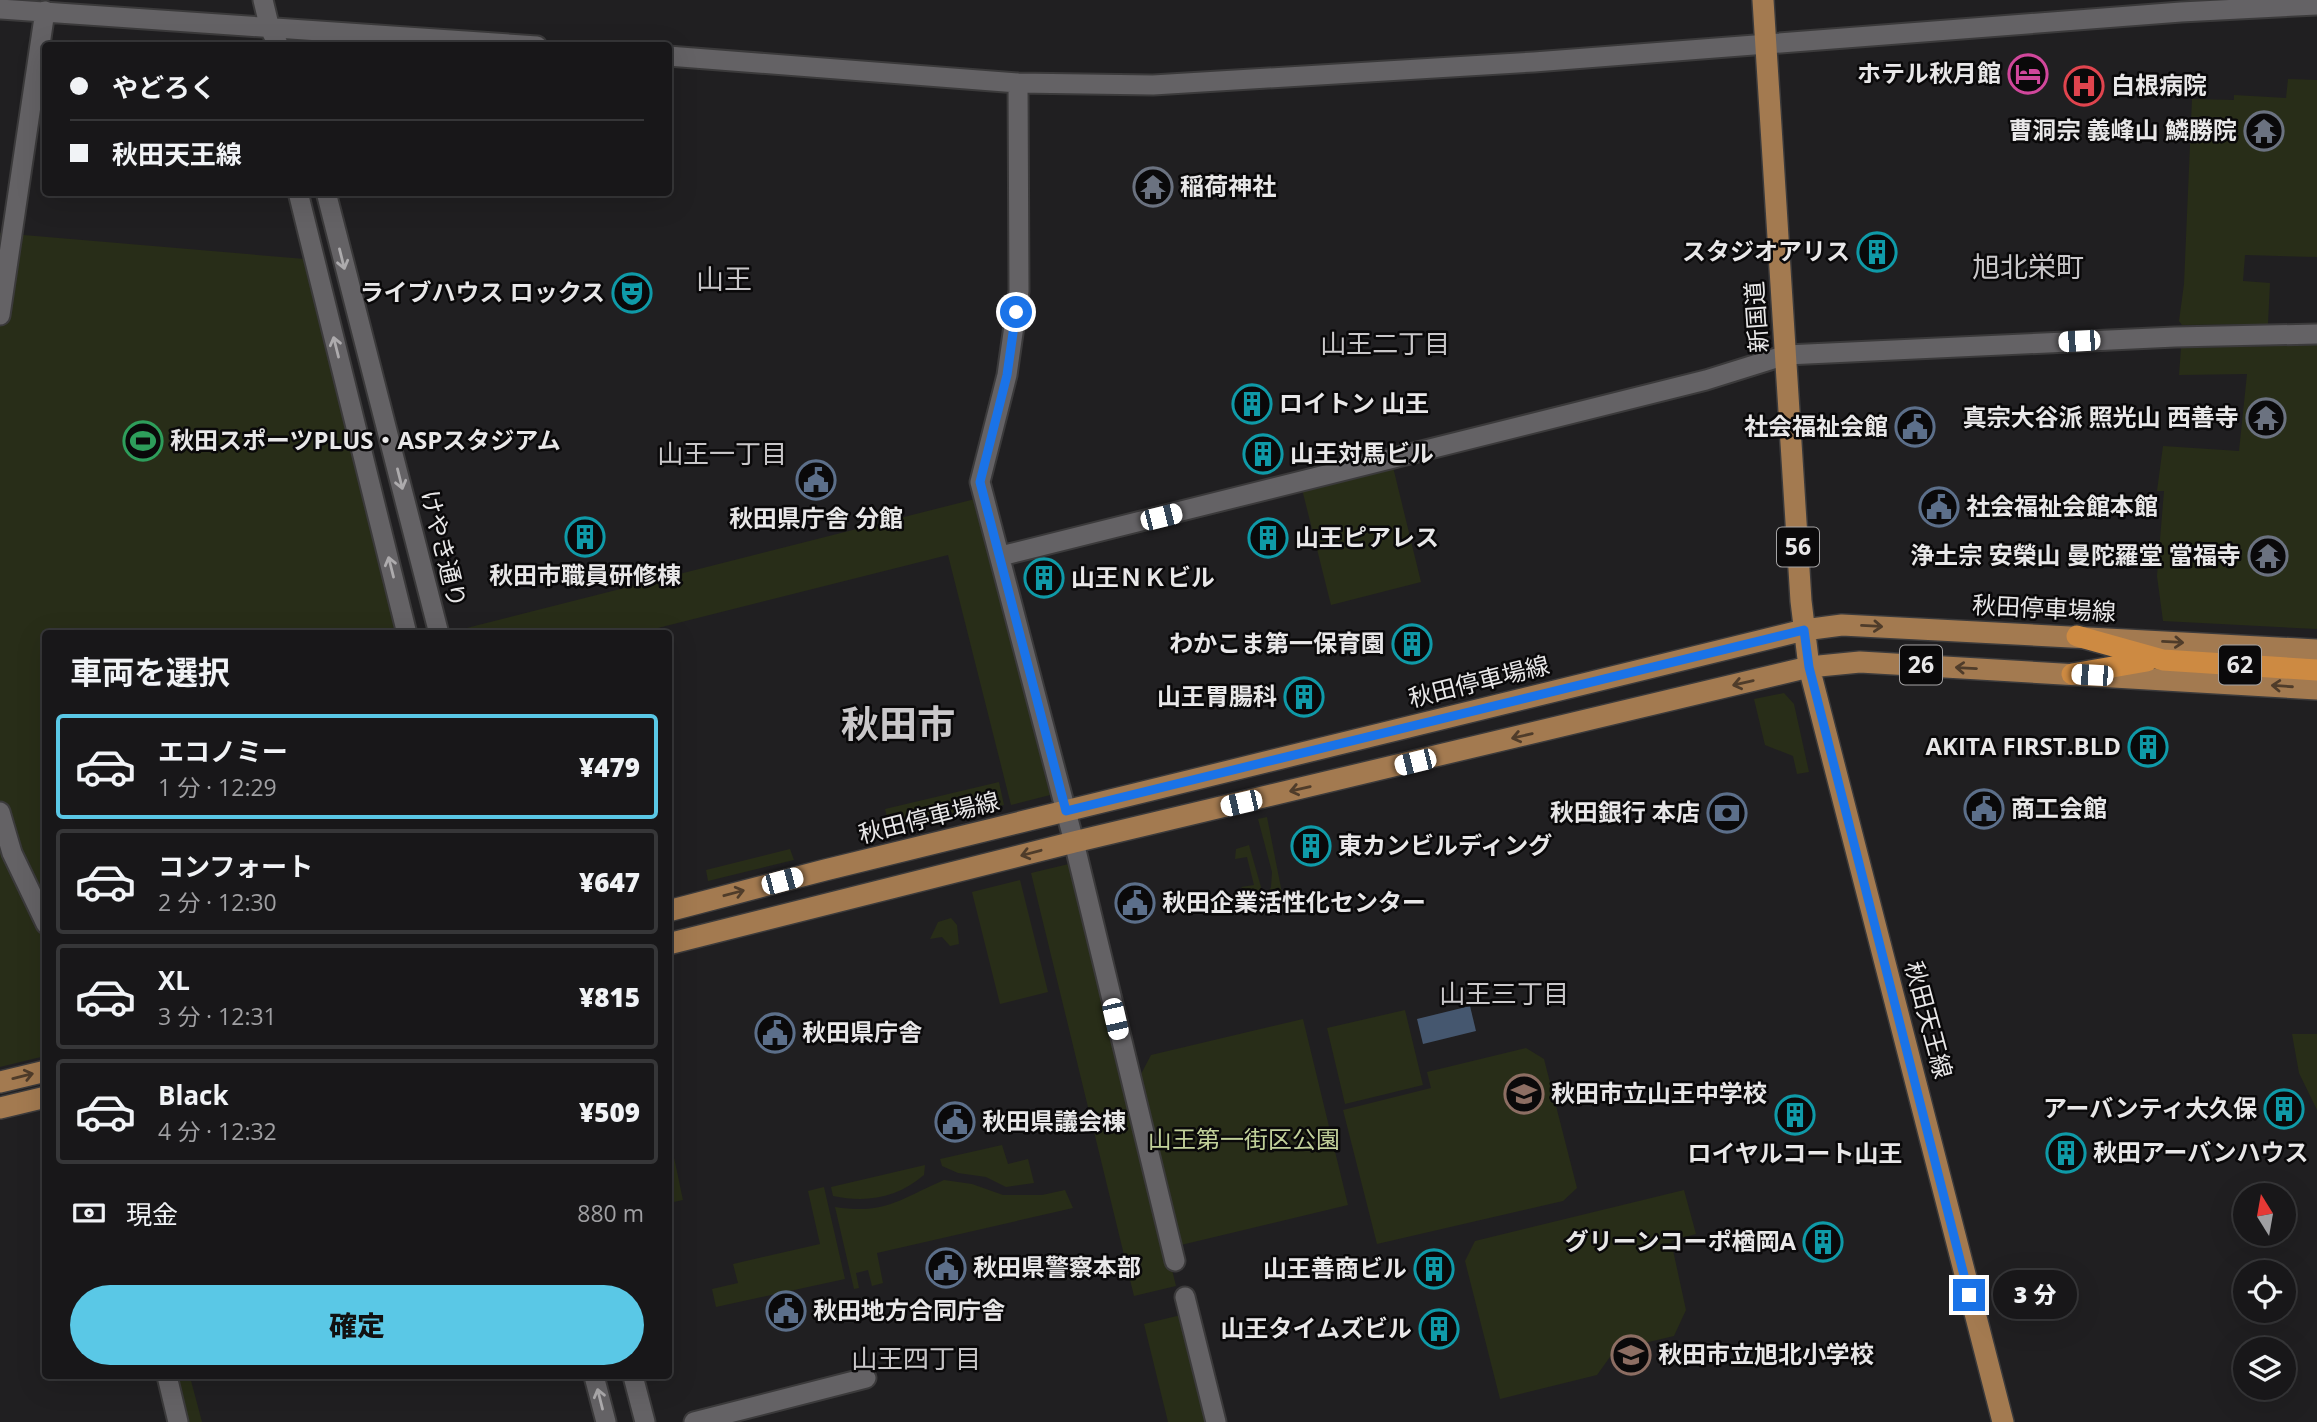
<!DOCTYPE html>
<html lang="ja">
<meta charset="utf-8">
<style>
body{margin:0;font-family:"Open Sans","Noto Sans JP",sans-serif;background:#212022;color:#f1f3f6;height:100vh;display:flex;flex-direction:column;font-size:26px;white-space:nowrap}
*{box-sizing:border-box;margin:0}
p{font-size:23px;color:#9f9fa2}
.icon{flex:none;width:38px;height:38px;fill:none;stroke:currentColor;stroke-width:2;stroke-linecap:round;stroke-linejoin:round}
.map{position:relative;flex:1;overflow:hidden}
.details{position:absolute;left:42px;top:630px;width:630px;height:749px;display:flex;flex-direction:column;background:#181719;border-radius:7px;box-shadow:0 7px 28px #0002,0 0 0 2px #363638}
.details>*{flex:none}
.hud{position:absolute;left:42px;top:42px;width:630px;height:154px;border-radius:7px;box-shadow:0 7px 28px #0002,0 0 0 2px #363638;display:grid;align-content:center;height:154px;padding:0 28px;background:#181719}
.needle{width:46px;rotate:349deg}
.tools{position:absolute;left:2233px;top:1183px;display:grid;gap:14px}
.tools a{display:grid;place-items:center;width:63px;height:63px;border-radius:50%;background:#181719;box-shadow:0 7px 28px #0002,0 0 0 2px #363638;font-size:35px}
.end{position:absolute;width:32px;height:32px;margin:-16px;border:9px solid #1a73e8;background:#fff;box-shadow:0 0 0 4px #fff}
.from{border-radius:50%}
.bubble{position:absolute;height:49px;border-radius:24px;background:#181719;box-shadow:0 7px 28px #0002,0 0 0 2px #363638;font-size:23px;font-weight:800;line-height:49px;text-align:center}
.car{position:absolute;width:21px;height:42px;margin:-21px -10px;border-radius:9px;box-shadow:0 0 5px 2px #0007;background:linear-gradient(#fff 24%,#345 0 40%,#fff 0 76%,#345 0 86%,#fff 0)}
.hud b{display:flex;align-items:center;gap:24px;height:66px;font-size:26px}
.hud b+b{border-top:2px solid #363638}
.hud i{width:18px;height:18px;background:#f1f3f6}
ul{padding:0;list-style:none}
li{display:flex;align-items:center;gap:21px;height:105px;margin:0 14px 10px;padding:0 14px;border:4px solid #363638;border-radius:7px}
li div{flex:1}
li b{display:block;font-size:26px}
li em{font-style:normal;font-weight:800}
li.selected{border-color:#5ac8e6}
li>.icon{width:63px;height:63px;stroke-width:1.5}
h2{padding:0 28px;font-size:32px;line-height:84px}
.pay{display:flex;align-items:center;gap:18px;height:77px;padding:0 28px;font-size:26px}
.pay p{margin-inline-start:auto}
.button{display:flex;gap:14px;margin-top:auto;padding:14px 28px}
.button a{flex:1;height:80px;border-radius:42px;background:#5ac8e6;color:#111;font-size:28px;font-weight:800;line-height:80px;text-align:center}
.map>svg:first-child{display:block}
</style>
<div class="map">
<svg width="2317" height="1422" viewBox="0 0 2317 1422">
<rect width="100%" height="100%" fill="#201f21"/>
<!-- green -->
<path fill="#282d18" d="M 2288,79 L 2317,80 L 2317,257 L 2245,255 L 2243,281 L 2270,283 L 2268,324 L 2182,325 L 2179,321 L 2184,284 L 2192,99 L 2234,100 L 2234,95 L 2286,98 Z
M 0,233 L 305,259 L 400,633 L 46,634 L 45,1056 L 0,1067 Z
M 2317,345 L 2317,629 L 2163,621 L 2157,576 L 2164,491 L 2157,491 L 2163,446 L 2239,451 L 2247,374 L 2179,375 L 2181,348 Z
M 1393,467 L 1421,582 L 1331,605 L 1302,489 Z
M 975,499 L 1050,795 L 1011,805 L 948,555 L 638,633 L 451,632 Z
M 1784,693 L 1794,704 L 1809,772 L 1797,774 L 1793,756 L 1765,745 L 1754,699 Z
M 999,782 L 1004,805 L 953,816 L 952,812 L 934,816 L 935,820 L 890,830 L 885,809 Z
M 1267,817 L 1285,908 L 1271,912 L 1264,909 L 1262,904 L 1271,887 L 1272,872 L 1258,819 Z
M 1249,845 L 1261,887 L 1260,892 L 1251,896 L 1241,887 L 1254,885 L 1247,857 L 1235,859 L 1236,849 Z
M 790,849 L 794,860 L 708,881 L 706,870 Z
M 1073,863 L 1176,1286 L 1134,1296 L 1031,873 Z
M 1020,880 L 1048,992 L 1000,1004 L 972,892 Z
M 951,918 L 957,925 L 959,944 L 950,946 L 942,937 L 930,939 L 938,922 Z
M 1405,1010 L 1423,1085 L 1345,1104 L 1327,1028 Z
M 1303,1019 L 1348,1205 L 1181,1245 L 1140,1076 L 1151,1055 Z
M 2292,1034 L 2317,1034 L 2317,1110 L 2299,1073 Z
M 1526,1048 L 1544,1059 L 1577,1188 L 1563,1201 L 1377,1244 L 1343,1110 L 1431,1088 L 1427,1072 Z
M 669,1134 L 683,1200 L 669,1203 L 668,1203 Z
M 1002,1145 L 1008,1164 L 1028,1159 L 1034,1183 L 1006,1187 L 986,1177 L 958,1173 L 942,1166 L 940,1159 Z
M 925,1165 L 924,1175 C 897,1198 867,1203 833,1196 L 831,1187 Z
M 944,1180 L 972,1184 L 1003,1195 L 1042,1195 L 1065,1190 L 1073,1208 L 877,1253 L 883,1283 L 872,1286 L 868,1270 L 856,1273 L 859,1288 L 854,1289 L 835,1207 C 885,1215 900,1199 944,1180 Z
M 824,1187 L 845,1279 L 716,1307 L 712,1289 L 738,1283 L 733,1264 L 820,1244 L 808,1191 Z
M 1684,1190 L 1696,1234 L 1671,1241 L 1686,1310 L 1674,1336 L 1615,1350 L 1597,1375 L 1500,1399 L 1465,1261 L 1475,1241 Z
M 1185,1314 L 1212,1422 L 1168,1422 L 1144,1324 Z
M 190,1377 L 202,1422 L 188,1422 L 178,1380 Z"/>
<!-- water -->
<path fill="#45576f" d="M 1470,1006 L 1476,1031 L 1423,1044 L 1417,1019 Z"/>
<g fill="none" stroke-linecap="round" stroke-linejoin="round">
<!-- tertiary casing -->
<g stroke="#3b3a3b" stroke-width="23">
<path id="tertiary" d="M 263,0 L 270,29 L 279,46
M 0,9 L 537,46
M 668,56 L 1018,83 L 1153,85 L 1534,62 L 2181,12 L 2317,5
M 1018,83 L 1019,291 L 1007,375 L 980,482 L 1074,842 L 1175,1261
M 298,192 L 407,634
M 326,192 L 439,634
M 0,315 L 45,11
M 1001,556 L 1706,380 L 1786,355 L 2175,337 L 2317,334
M 0,812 L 12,853 L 46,924
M 1185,1297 L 1216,1422
M 167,1376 L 178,1422
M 594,1376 L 606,1422
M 633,1376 L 645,1422
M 694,1422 L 866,1378"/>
</g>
<!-- primary casing -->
<g stroke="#3b3a3b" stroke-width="24">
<path id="primary" d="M 1763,0 L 1801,601 L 1809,667 L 2003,1422
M 668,911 L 825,870 L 1804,630 L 1842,625 L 2317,650
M 668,944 L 1074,842 L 1809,667 L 1860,662 L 2317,689
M 0,1082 L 46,1071
M 0,1108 L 46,1097"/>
</g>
<!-- motorway casing -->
<g stroke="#3b3a3b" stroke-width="24">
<path id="motorway" d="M 2077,636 L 2163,660 L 2317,670
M 2072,674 L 2147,661"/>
</g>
<!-- tertiary -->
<use href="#tertiary" stroke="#646265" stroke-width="19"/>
<!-- primary -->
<use href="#primary" stroke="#a37a50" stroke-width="21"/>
<!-- motorway -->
<use href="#motorway" stroke="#cd8a42" stroke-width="21"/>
</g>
<!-- one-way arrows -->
<defs><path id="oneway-shaft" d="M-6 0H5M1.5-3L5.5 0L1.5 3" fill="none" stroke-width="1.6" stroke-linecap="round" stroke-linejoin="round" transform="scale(1.75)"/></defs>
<g stroke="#adabad">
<use href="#oneway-shaft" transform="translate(342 259) rotate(76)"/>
<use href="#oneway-shaft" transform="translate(336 347) rotate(-104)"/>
<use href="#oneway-shaft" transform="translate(400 479) rotate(76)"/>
<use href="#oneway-shaft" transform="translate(391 567) rotate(-104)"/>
<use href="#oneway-shaft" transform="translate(600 1399) rotate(-104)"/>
</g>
<g stroke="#4f3c2a">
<use href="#oneway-shaft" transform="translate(1872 626) rotate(3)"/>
<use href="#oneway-shaft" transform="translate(2173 642) rotate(3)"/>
<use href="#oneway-shaft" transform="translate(1966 668) rotate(-177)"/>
<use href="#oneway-shaft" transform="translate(1743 683) rotate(167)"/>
<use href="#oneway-shaft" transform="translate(2282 686) rotate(-176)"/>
<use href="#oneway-shaft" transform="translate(1522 736) rotate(167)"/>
<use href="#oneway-shaft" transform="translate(1300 789) rotate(167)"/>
<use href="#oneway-shaft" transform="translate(1031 853) rotate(165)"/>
<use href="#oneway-shaft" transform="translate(734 893) rotate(-15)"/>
<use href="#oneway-shaft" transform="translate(23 1076) rotate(-14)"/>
</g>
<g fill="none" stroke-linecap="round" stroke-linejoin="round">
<!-- route -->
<path stroke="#1a73e8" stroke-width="9" d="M 1016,312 L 1007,375 L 980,482 L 1066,811 L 1804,630 L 1809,667 L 1969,1295"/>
</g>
<!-- icons -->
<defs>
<g id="hotel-ring" transform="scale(2.0125)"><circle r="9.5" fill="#0a090a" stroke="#d1479c" stroke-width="1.5"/><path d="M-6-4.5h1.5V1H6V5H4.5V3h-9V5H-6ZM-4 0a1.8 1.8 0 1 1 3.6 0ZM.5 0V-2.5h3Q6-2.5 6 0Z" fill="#d1479c"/></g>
<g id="hospital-ring" transform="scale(2.0125)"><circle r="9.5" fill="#0a090a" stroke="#e0444e" stroke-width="1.5"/><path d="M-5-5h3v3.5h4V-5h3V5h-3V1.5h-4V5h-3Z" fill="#e0444e"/></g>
<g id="temple-ring" transform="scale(2.0125)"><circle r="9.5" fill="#0a090a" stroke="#6b7280" stroke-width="1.5"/><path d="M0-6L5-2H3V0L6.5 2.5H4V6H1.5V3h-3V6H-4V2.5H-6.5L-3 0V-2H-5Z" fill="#6b7280"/></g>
<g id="building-ring" transform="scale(2.0125)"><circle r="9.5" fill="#0a090a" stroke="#0f9aa8" stroke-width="1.5"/><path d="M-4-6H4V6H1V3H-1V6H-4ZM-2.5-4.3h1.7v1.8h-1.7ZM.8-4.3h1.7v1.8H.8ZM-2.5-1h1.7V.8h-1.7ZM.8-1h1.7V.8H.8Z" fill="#0f9aa8"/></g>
<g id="theatre-ring" transform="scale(2.0125)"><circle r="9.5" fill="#0a090a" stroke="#0f9aa8" stroke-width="1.5"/><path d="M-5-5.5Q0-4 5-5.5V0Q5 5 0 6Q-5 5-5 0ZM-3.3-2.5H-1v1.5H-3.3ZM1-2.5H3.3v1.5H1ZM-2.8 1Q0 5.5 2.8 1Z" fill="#0f9aa8"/></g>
<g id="civic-ring" transform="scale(2.0125)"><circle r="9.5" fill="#0a090a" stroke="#5c6f8a" stroke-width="1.5"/><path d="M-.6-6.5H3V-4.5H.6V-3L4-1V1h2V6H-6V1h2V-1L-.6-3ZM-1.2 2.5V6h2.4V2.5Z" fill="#5c6f8a"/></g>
<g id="stadium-ring" transform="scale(2.0125)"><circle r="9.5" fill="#0a090a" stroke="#2e9e5b" stroke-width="1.5"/><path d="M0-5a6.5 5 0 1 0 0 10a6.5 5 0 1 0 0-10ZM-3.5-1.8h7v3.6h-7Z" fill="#2e9e5b"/></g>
<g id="bank-ring" transform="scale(2.0125)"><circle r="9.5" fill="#0a090a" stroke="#5c6f8a" stroke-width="1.5"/><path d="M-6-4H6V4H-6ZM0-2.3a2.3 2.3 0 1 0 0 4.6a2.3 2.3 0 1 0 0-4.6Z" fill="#5c6f8a"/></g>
<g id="school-ring" transform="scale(2.0125)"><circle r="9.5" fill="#0a090a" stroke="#8d6e63" stroke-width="1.5"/><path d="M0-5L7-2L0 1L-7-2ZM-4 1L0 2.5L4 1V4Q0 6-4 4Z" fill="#8d6e63"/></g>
</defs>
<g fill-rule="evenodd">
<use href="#hotel-ring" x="2028" y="74"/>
<use href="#hospital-ring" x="2084" y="86"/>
<use href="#temple-ring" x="2264" y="131"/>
<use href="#temple-ring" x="1153" y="187"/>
<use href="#building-ring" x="1877" y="252"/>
<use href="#theatre-ring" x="632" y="293"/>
<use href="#building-ring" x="1252" y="404"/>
<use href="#temple-ring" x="2266" y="418"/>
<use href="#civic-ring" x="1915" y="427"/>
<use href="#stadium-ring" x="143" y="441"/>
<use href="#building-ring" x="1263" y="454"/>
<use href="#civic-ring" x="816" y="480"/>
<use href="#civic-ring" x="1939" y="507"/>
<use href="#building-ring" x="585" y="537"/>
<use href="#building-ring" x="1268" y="538"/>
<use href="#temple-ring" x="2268" y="556"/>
<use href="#building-ring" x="1044" y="578"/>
<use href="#building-ring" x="1412" y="644"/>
<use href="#building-ring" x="1304" y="697"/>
<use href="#building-ring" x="2148" y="747"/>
<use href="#civic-ring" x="1984" y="809"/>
<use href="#bank-ring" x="1727" y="813"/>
<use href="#building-ring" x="1311" y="846"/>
<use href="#civic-ring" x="1135" y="903"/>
<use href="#civic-ring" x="775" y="1033"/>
<use href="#school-ring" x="1524" y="1094"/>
<use href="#building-ring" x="2284" y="1109"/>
<use href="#building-ring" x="1795" y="1115"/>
<use href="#civic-ring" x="955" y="1122"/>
<use href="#building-ring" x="2066" y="1153"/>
<use href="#building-ring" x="1823" y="1242"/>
<use href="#civic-ring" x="946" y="1268"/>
<use href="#building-ring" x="1434" y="1269"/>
<use href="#civic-ring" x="786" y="1311"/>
<use href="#building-ring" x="1439" y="1329"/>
<use href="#school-ring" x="1631" y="1355"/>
</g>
<g text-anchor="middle" stroke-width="5" stroke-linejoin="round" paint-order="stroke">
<!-- shield labels -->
<g fill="#0a090a" stroke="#a5a4a5" stroke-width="2">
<rect x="1777" y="527.5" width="42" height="39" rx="5"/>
<rect x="1900" y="645.5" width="42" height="39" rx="5"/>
<rect x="2219" y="645.5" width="42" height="39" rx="5"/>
</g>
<g font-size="23" font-weight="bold" fill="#e8e7e8">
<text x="1798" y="555">56</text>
<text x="1921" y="673">26</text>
<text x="2240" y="673">62</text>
</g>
<!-- poi labels -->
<g font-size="24" font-weight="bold" fill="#e8e7e8" stroke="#0a090a" text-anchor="start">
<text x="2001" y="82" text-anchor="end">ホテル秋月館</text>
<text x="2111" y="94">白根病院</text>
<text x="2237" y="139" text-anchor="end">曹洞宗 義峰山 鱗勝院</text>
<text x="1180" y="195">稲荷神社</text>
<text x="1850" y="260" text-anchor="end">スタジオアリス</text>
<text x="605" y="301" text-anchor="end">ライブハウス ロックス</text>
<text x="1279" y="412">ロイトン 山王</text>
<text x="2239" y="426" text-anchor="end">真宗大谷派 照光山 西善寺</text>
<text x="1888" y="435" text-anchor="end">社会福祉会館</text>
<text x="170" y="449">秋田スポーツPLUS・ASPスタジアム</text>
<text x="1290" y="462">山王対馬ビル</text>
<text x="1966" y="515">社会福祉会館本館</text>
<text x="816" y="527" text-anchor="middle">秋田県庁舎 分館</text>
<text x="1295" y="546">山王ピアレス</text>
<text x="2241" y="564" text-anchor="end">浄土宗 安榮山 曼陀羅堂 當福寺</text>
<text x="585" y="584" text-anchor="middle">秋田市職員研修棟</text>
<text x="1071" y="586">山王ＮＫビル</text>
<text x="1385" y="652" text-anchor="end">わかこま第一保育園</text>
<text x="1277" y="705" text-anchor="end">山王胃腸科</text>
<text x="2121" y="755" text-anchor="end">AKITA FIRST.BLD</text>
<text x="2011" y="817">商工会館</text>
<text x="1700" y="821" text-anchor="end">秋田銀行 本店</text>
<text x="1338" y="854">東カンビルディング</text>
<text x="1162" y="911">秋田企業活性化センター</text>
<text x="802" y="1041">秋田県庁舎</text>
<text x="1551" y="1102">秋田市立山王中学校</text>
<text x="2257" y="1117" text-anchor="end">アーバンティ大久保</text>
<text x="982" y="1130">秋田県議会棟</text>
<text x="2093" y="1161">秋田アーバンハウス</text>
<text x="1795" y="1162" text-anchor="middle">ロイヤルコート山王</text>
<text x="1796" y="1250" text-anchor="end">グリーンコーポ楢岡A</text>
<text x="973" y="1276">秋田県警察本部</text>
<text x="1407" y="1277" text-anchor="end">山王善商ビル</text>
<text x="813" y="1319">秋田地方合同庁舎</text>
<text x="1412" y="1337" text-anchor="end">山王タイムズビル</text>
<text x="1658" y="1363">秋田市立旭北小学校</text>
</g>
<!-- street labels -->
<g font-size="24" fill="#e8e7e8" stroke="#0a090a">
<text transform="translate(1757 317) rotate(-94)" y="8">新国道</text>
<text transform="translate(443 549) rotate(76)" y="8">けやき通り</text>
<text transform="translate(2044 609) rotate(3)" y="8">秋田停車場線</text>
<text transform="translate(1479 682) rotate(-14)" y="8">秋田停車場線</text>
<text transform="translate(929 818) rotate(-14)" y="8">秋田停車場線</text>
<text transform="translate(1928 1020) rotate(75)" y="8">秋田天王線</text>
</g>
<!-- park labels -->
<g font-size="24" fill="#c2d19a" stroke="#0a090a">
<text x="1244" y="1148">山王第一街区公園</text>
</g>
<!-- neighbourhood labels -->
<g font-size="26" fill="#c9c7c9" stroke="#0a090a">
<text x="1385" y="353">山王二丁目</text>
<text x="722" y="463">山王一丁目</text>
<text x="1504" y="1003">山王三丁目</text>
<text x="916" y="1368">山王四丁目</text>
</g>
<!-- quarter labels -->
<g font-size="28" fill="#c9c7c9" stroke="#0a090a">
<text x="2028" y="277">旭北栄町</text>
<text x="724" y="289">山王</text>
</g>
<!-- town labels -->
<g font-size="38" font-weight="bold" fill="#c9c7c9" stroke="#0a090a">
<text x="898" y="738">秋田市</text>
</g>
</g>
</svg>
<div class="tools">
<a><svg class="needle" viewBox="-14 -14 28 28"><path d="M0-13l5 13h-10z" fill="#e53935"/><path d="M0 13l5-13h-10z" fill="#9f9fa2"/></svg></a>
<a><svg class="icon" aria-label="locate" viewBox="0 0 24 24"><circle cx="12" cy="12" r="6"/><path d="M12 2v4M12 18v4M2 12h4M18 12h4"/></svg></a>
<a><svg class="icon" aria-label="layers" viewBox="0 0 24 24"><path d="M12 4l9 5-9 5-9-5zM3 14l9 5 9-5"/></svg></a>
</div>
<i class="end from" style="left:1016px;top:312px"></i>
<i class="end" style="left:1969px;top:1295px"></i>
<div class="bubble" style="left:1993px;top:1270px;width:84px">3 分</div>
<i class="car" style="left:2079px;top:341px;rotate:267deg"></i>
<i class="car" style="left:1161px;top:517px;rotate:76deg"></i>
<i class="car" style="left:2092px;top:675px;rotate:273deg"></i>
<i class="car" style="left:1415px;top:762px;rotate:256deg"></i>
<i class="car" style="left:1241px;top:803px;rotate:257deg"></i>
<i class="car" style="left:782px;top:881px;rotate:75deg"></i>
<i class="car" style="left:1115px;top:1019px;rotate:167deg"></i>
<div class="hud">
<b><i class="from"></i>やどろく</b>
<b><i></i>秋田天王線</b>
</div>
<section class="details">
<h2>車両を選択</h2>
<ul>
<li class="selected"><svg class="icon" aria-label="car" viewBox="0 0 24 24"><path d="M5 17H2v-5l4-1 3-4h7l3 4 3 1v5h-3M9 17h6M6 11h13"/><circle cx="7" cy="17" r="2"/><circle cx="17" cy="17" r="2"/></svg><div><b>エコノミー</b><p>1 分 · 12:29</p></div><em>¥479</em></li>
<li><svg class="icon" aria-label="car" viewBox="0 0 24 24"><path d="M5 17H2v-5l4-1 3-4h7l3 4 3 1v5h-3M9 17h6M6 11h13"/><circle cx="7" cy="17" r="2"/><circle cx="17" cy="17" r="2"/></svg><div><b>コンフォート</b><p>2 分 · 12:30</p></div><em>¥647</em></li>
<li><svg class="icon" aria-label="car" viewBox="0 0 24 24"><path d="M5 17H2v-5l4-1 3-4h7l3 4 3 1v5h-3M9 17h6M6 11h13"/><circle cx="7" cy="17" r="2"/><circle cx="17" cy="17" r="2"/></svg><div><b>XL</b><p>3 分 · 12:31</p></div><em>¥815</em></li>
<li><svg class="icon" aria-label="car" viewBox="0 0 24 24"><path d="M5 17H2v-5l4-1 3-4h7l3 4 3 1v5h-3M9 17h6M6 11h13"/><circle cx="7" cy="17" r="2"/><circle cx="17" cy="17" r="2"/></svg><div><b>Black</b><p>4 分 · 12:32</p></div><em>¥509</em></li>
</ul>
<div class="pay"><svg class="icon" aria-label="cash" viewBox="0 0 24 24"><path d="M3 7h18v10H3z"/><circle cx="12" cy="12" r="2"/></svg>現金<p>880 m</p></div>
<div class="button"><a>確定</a></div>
</section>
</div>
